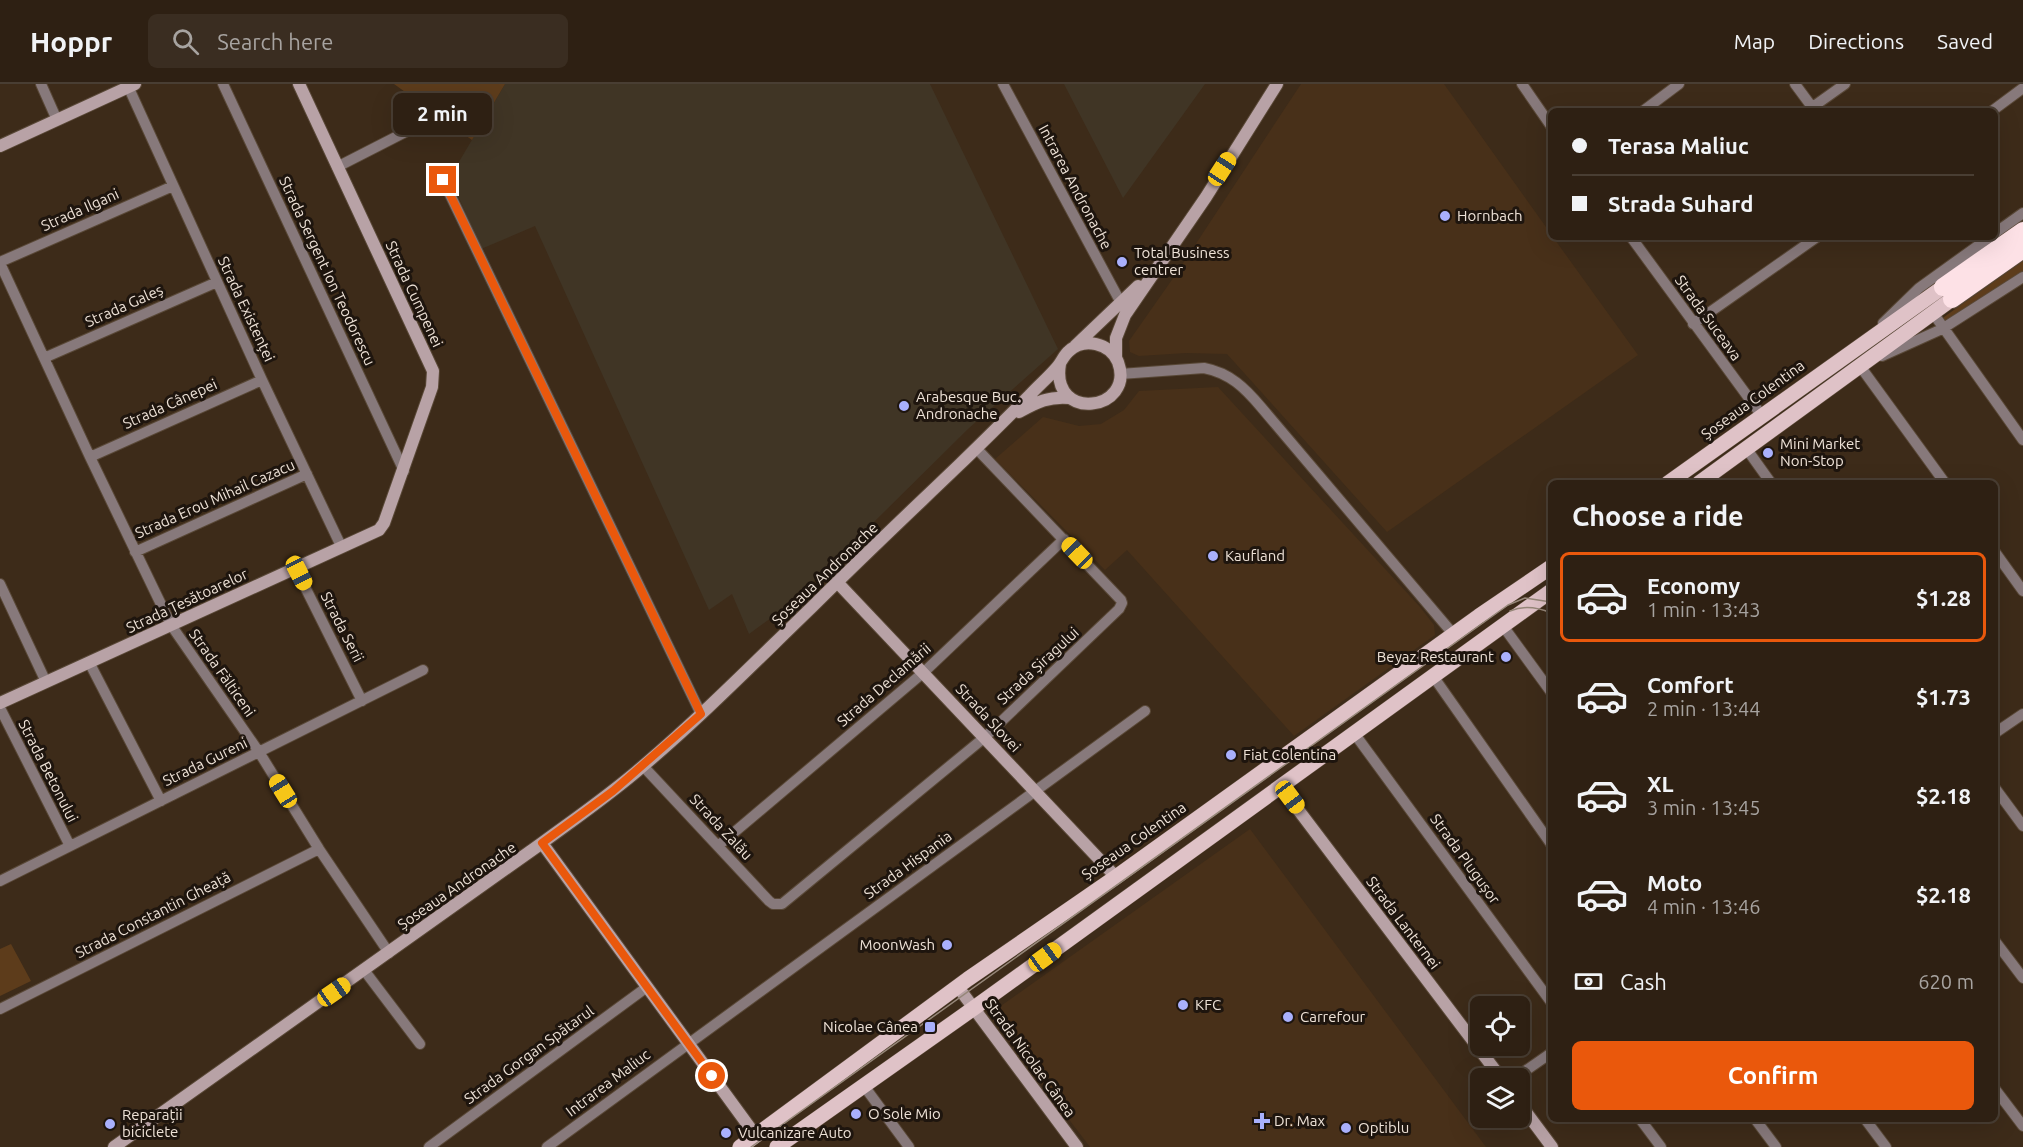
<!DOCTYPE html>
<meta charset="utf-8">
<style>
body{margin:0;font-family:Ubuntu,sans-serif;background:#3a2d21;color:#f1f3f6;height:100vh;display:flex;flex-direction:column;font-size:22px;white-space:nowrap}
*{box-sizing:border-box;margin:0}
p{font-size:20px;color:#a7a3a0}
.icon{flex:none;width:33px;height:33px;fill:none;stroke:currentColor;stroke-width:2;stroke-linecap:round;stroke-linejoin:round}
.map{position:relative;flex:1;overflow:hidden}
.details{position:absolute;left:1548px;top:396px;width:450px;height:642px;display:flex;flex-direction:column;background:#2e2013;border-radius:9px;box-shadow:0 6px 24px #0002,0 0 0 2px #493e33}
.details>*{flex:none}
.banner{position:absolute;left:1548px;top:24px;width:450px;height:132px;border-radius:9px;box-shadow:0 6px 24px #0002,0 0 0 2px #493e33;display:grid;align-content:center;height:132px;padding:0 24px;background:#2e2013}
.buttons{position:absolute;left:1470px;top:912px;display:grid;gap:12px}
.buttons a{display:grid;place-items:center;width:60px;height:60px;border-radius:9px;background:#2e2013;box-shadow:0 6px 24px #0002,0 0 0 2px #493e33;font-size:30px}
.end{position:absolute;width:27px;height:27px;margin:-14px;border:8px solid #ea580c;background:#fff;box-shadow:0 0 0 3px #fff}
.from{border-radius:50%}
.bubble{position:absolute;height:42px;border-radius:9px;background:#2e2013;box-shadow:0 6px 24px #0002,0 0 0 2px #493e33;font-size:20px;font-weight:700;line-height:42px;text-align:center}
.car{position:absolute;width:18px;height:36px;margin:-18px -9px;border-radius:8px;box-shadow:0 0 4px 2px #0007;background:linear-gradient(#f5c518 24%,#345 0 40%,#f5c518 0 76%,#345 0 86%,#f5c518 0)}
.banner b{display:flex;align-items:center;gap:21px;height:57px;font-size:22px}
.banner b+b{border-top:2px solid #493e33}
.banner i{width:15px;height:15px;background:#f1f3f6}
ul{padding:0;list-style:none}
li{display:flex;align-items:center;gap:18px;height:90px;margin:0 12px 9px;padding:0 12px;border:3px solid transparent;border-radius:9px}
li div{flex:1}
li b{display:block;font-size:22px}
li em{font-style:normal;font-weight:700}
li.selected{border-color:#ea580c}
li>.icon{width:54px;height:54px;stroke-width:1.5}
h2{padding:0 24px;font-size:27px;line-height:72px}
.pay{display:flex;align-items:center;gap:15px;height:66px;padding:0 24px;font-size:22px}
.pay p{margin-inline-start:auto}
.cta{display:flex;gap:12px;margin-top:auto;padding:12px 24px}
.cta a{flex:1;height:69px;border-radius:9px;background:#ea580c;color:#fff;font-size:24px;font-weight:700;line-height:69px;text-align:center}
header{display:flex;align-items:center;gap:36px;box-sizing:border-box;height:84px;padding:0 30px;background:#2e2013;border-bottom:2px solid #493e33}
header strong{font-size:28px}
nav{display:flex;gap:33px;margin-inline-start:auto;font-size:21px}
.search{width:420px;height:54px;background:#3a2d21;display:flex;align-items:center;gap:15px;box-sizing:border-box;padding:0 21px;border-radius:9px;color:#a7a3a0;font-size:22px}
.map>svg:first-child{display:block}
</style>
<header>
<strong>Hoppr</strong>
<div class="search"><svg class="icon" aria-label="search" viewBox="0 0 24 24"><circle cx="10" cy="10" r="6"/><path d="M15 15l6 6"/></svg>Search here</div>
<nav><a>Map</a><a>Directions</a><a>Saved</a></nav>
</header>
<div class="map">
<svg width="2023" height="1063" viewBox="0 0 2023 1063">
<rect width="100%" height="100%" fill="#3d2b19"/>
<!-- built -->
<path fill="#483019" d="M 1301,0 L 1444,0 L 1551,150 L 1551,153 L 1553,153 L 1638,271 L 1387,448 L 1227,270 L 1186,269 L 1139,272 L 1130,268 L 1129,257 L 1176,190 Z
M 1218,303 L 1420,523 L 1434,541 L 1435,551 L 1294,652 L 1127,466 L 1105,486 L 995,375 L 1043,333 L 1079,342 L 1101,340 L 1124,326 L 1139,307 Z
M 1250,745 L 1486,1063 L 1090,1063 L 993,936 L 991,929 Z"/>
<!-- industrial -->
<path fill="#403525" d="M 505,0 L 930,0 L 1058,265 L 968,345 L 793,518 L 749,550 L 732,510 L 709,526 L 535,142 L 481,165 L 450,93 Z
M 1064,0 L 1205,0 L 1123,114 Z"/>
<!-- green -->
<path fill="#5d3c1b" d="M 394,0 L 505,0 L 472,56 Z
M 2023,177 L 2023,189 L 1947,238 L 1944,237 L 1944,233 Z
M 11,860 L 31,897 L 0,912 L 0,865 Z"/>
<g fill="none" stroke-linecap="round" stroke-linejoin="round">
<!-- street casing -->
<g stroke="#594837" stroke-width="12">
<path id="street" d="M 41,0 L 57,36
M 127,0 L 262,296 L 341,462
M 223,0 L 404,387
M 1003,0 L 1121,219
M 1522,0 L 1551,42
M 1795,0 L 1812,23
M 1643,27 L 1679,0
M 1807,27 L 1845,0
M 1992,27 L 2023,4
M 337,83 L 423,39
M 443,96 L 701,630
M 1995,149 L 2023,129
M 1631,153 L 1762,332
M 0,178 L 173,102
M 0,179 L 90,373 L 171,541 L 259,668 L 319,765 L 389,869
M 1933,229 L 2023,356
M 1883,239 L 1919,204 L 1990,153
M 1693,240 L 1817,153
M 1882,272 L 1942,245 L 2023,193
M 44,274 L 217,198
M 1865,279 L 1860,282 L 1945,399
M 1120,290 L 1204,284 C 1230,289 1245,304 1261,323 L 1454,551
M 1746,364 L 1771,399
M 90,373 L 262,296
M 135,468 L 307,390
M 1995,468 L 2023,507
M 295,483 L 362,617
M 0,500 L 46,598
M 1503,542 L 1551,608
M 89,578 L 161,717
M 1433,592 L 1551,760
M 0,624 L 70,762
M 1354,649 L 1551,918
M 1995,649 L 2023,630
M 643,682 L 769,817 L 773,820 L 782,820 L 985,653 L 1119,525 L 1122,519 L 1121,516 L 976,364
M 1995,704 L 2023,742
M 718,762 L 924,588 L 1064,455
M 0,797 L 423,586
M 1995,857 L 2023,894
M 364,886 L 420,960
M 0,925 L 319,765
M 1515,994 L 1551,969
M 864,1002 L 909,1063
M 1995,1005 L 2023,1042
M 1640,1035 L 1661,1063
M 1755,1035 L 1776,1063
M 1865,1035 L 1886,1063
M 429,1063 L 647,903
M 547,1063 L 1145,627"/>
</g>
<!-- secondary casing -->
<g stroke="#594837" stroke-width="14">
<path id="secondary" d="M 0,62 L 135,0
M 1075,262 L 1138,202
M 1116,274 L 1116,254 L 1125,231 L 1206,113 L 1277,0
M 1019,328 C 1037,318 1049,312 1070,314
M 837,498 L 1116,793
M 0,619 L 379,446 L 384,439 L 432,303 L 433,287 L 299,0
M 1281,703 L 1501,994
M 542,759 L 756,1052
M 958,903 L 1077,1063
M 1520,1020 L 1552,1063
M 114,1063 L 542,759 C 576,734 611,710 643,682 C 702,632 756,577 812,523 C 860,475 910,428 959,381 C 983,358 1006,335 1030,311 C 1039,301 1050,292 1058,282 C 1062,277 1064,271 1069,267 C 1084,253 1110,259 1118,278 C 1136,327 1050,339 1060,280"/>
</g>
<!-- primary casing -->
<g stroke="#594837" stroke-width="16">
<path id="primary" d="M 1668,399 L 1943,203
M 1699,399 L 1952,215
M 740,1063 L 968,895 L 1116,793 L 1479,532 L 1551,483
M 777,1063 L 974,924 L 1551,507"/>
</g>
<!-- highway casing -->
<g stroke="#594837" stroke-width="20">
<path id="highway" d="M 1943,203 L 2023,147
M 1952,215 L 2023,165"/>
</g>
<!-- street -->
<use href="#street" stroke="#87797b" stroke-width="10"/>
<!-- secondary -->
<use href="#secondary" stroke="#b8a2a6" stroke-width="12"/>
<!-- primary -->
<use href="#primary" stroke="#dfc2c7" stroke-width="15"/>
<!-- highway -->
<use href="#highway" stroke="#fde1e6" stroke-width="18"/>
<!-- tram -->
<path stroke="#968779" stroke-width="1.5" d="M 1510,527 C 1524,521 1537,523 1551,529
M 751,1063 L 1508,521 L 1525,514 L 1551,518"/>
</g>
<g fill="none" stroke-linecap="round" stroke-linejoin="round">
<!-- route -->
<path stroke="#ea580c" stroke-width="8" d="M 443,96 L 701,630 L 613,707 L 542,759 L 712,992"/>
</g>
<!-- markers -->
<g fill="#a9b0fc" stroke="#1e150e" stroke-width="2">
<circle cx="1445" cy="132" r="6"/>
<circle cx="1122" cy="178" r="6"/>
<circle cx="904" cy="322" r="6"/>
<circle cx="1768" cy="369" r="6"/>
<circle cx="1213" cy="472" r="6"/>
<circle cx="1506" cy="573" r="6"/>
<circle cx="1231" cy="671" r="6"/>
<circle cx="947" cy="861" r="6"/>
<circle cx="1183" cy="921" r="6"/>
<circle cx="1288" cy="933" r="6"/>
<rect x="924" y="937" width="12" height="12" rx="3"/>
<circle cx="856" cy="1030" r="6"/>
<path d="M1259 1028h6v6h6v6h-6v6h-6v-6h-6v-6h6z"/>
<circle cx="110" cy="1040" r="6"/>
<circle cx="1346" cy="1044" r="6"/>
<circle cx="726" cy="1049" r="6"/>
</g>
<g text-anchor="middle" stroke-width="6" stroke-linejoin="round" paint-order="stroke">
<!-- street labels -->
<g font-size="15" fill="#eee2d7" stroke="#1e150e">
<text transform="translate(1075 103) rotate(62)" y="5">Intrarea Andronache</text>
<text transform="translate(80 126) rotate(-24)" y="5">Strada Ilgani</text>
<text transform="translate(327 187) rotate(65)" y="5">Strada Sergent Ion Teodorescu</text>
<text transform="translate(414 210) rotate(65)" y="5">Strada Cumpenei</text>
<text transform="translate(124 222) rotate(-24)" y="5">Strada Galeș</text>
<text transform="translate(246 225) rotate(65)" y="5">Strada Existenței</text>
<text transform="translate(1708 234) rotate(54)" y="5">Strada Suceava</text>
<text transform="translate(1753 316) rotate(-36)" y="5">Șoseaua Colentina</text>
<text transform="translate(170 320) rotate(-24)" y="5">Strada Cânepei</text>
<text transform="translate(215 415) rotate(-24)" y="5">Strada Erou Mihail Cazacu</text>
<text transform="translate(825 490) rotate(-44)" y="5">Șoseaua Andronache</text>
<text transform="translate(187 517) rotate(-25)" y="5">Strada Țesătoarelor</text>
<text transform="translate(342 543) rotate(63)" y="5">Strada Serii</text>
<text transform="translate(1038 582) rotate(-43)" y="5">Strada Șiragului</text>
<text transform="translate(222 589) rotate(55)" y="5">Strada Fălticeni</text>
<text transform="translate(884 601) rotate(-41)" y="5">Strada Declamării</text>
<text transform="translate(988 634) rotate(47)" y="5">Strada Slovei</text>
<text transform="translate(205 678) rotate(-26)" y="5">Strada Gureni</text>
<text transform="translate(48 687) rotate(63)" y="5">Strada Betonului</text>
<text transform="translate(721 743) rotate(47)" y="5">Strada Zalău</text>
<text transform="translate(1134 757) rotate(-35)" y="5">Șoseaua Colentina</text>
<text transform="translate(1465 775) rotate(54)" y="5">Strada Plugușor</text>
<text transform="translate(908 781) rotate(-36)" y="5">Strada Hispania</text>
<text transform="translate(457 802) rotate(-35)" y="5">Șoseaua Andronache</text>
<text transform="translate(153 831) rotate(-27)" y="5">Strada Constantin Gheață</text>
<text transform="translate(1403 839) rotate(53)" y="5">Strada Lanternei</text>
<text transform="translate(529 971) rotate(-36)" y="5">Strada Gorgan Spătarul</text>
<text transform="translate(1030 974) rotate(54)" y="5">Strada Nicolae Cânea</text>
<text transform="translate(608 999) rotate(-37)" y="5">Intrarea Maliuc</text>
</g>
<!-- poi labels -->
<g font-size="15" fill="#eee2d7" stroke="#1e150e" text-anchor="start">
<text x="1457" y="137">Hornbach</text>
<text x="1134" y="174">Total Business<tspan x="1134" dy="17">centrer</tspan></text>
<text x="916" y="318">Arabesque Buc.<tspan x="916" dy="17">Andronache</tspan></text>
<text x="1780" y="365">Mini Market<tspan x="1780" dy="17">Non-Stop</tspan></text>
<text x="1225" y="477">Kaufland</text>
<text x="1494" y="578" text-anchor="end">Beyaz Restaurant</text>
<text x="1243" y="676">Fiat Colentina</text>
<text x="935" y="866" text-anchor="end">MoonWash</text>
<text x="1195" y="926">KFC</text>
<text x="1300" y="938">Carrefour</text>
<text x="918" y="948" text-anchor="end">Nicolae Cânea</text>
<text x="868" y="1035">O Sole Mio</text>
<text x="122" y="1036">Reparații<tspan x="122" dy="17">biciclete</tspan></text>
<text x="1274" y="1042">Dr. Max</text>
<text x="1358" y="1049">Optiblu</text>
<text x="738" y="1054">Vulcanizare Auto</text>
</g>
</g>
</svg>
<div class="buttons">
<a><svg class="icon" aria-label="locate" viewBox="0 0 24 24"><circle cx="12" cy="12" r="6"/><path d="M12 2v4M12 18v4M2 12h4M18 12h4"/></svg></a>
<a><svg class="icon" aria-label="layers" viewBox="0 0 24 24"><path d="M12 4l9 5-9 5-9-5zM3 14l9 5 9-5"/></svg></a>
</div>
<i class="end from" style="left:712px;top:992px"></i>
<i class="end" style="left:443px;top:96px"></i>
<div class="bubble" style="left:393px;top:9px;width:99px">2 min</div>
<i class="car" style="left:1222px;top:85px;rotate:33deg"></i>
<i class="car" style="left:1077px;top:469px;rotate:316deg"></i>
<i class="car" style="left:299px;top:489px;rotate:153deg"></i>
<i class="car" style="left:283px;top:707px;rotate:328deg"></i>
<i class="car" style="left:1290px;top:713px;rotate:143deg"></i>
<i class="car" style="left:1045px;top:873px;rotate:54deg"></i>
<i class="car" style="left:334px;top:908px;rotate:55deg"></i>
<div class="banner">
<b><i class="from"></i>Terasa Maliuc</b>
<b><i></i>Strada Suhard</b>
</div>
<section class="details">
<h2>Choose a ride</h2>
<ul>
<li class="selected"><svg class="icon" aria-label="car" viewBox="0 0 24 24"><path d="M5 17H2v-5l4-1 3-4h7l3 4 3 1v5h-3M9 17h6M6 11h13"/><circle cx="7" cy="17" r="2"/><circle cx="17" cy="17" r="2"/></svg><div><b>Economy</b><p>1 min · 13:43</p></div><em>$1.28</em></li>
<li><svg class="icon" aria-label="car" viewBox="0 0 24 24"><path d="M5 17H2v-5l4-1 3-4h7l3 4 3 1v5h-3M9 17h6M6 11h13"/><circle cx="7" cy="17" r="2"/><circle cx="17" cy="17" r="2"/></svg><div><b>Comfort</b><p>2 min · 13:44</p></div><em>$1.73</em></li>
<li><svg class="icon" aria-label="car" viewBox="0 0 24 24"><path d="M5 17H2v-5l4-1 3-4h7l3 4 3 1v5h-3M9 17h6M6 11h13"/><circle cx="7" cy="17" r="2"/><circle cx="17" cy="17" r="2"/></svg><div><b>XL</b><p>3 min · 13:45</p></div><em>$2.18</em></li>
<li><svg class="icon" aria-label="car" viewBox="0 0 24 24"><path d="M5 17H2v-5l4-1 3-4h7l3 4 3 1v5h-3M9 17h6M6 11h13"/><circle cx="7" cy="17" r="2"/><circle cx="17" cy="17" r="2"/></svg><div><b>Moto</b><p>4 min · 13:46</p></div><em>$2.18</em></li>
</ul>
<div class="pay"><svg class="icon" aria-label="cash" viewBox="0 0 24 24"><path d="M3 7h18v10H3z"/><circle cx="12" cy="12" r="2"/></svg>Cash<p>620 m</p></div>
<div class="cta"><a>Confirm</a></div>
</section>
</div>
